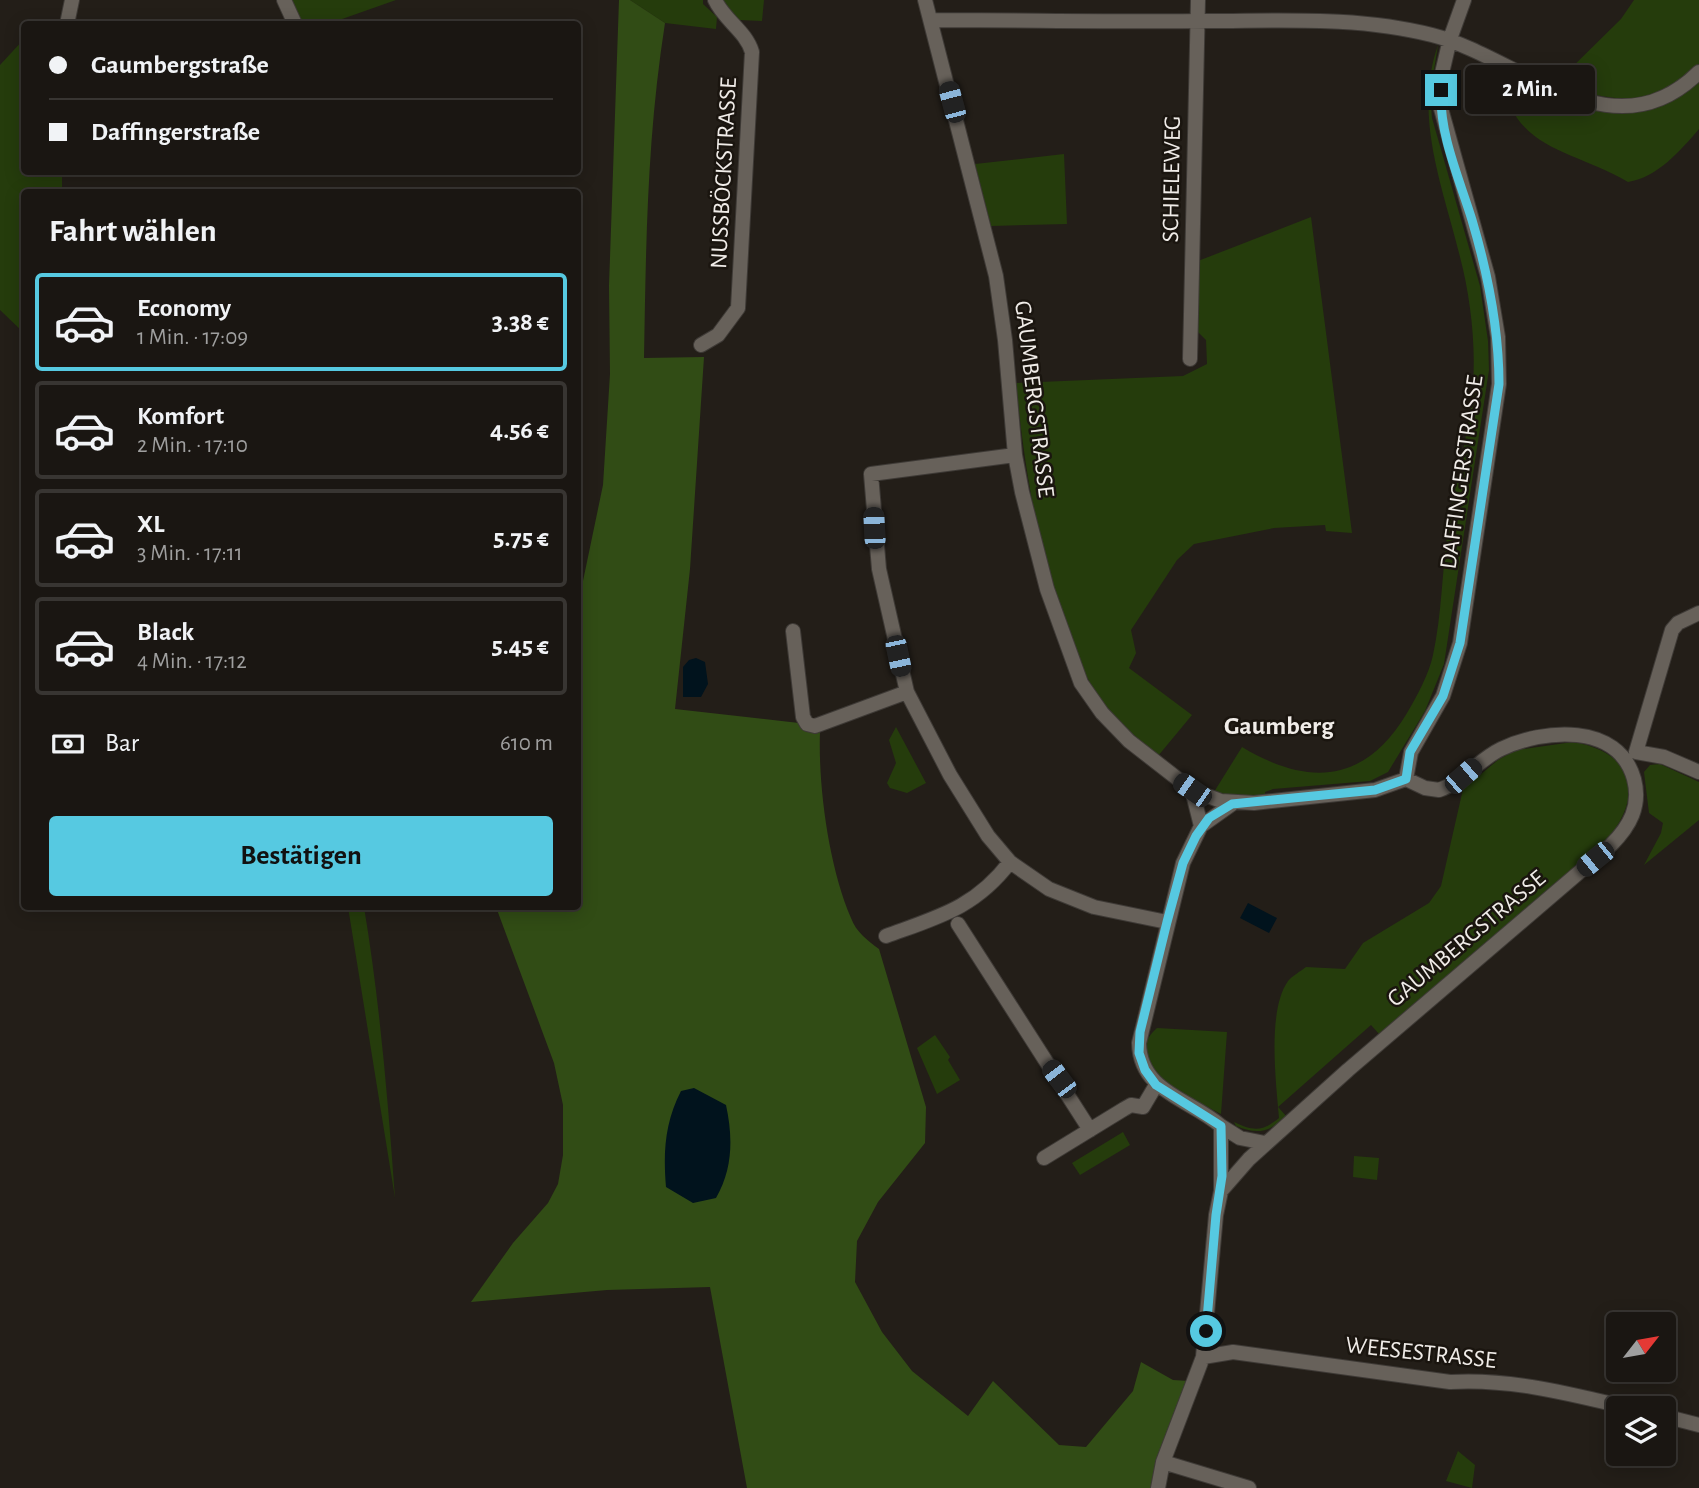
<!DOCTYPE html>
<html lang="de">
<meta charset="utf-8">
<style>
body{margin:0;font-family:"Alegreya Sans",sans-serif;background:#272320;color:#f1f3f6;height:100vh;display:flex;flex-direction:column;font-size:26px;white-space:nowrap}
*{box-sizing:border-box;margin:0}
p{font-size:23px;color:#9f9f9f}
.icon{flex:none;width:38px;height:38px;fill:none;stroke:currentColor;stroke-width:2;stroke-linecap:round;stroke-linejoin:round}
.map{position:relative;flex:1;overflow:hidden}
.side{position:absolute;left:21px;top:189px;width:560px;height:721px;display:flex;flex-direction:column;background:#1a1612;border-radius:7px;box-shadow:0 4px 18px #0003,0 0 0 2px #383532}
.side>*{flex:none}
.hud{position:absolute;left:21px;top:21px;width:560px;height:154px;border-radius:7px;box-shadow:0 4px 18px #0003,0 0 0 2px #383532;display:grid;align-content:center;height:154px;padding:0 28px;background:#1a1612}
.needle{width:46px;rotate:59deg}
.buttons{position:absolute;left:1606px;top:1312px;display:grid;gap:14px}
.buttons a{display:grid;place-items:center;width:70px;height:70px;border-radius:7px;background:#1a1612;box-shadow:0 4px 18px #0003,0 0 0 2px #383532;font-size:35px}
.end{position:absolute;width:32px;height:32px;margin:-16px;border:9px solid #56c9e1;background:#111;box-shadow:0 0 0 4px #111}
.from{border-radius:50%}
.bubble{position:absolute;height:49px;border-radius:7px;background:#1a1612;box-shadow:0 4px 18px #0003,0 0 0 2px #383532;font-size:23px;font-weight:700;line-height:49px;text-align:center}
.car{position:absolute;width:21px;height:42px;margin:-21px -10px;border-radius:9px;box-shadow:0 0 5px 2px #0007;background:linear-gradient(#222 24%,#8ab4d8 0 40%,#222 0 76%,#8ab4d8 0 86%,#222 0)}
.hud b{display:flex;align-items:center;gap:24px;height:66px;font-size:26px}
.hud b+b{border-top:2px solid #383532}
.hud i{width:18px;height:18px;background:#f1f3f6}
ul{padding:0;list-style:none}
li{display:flex;align-items:center;gap:21px;height:98px;margin:0 14px 10px;padding:0 14px;border:4px solid #383532;border-radius:7px}
li div{flex:1}
li b{display:block;font-size:26px}
li em{font-style:normal;font-weight:700}
li.active{border-color:#56c9e1}
li>.icon{width:63px;height:63px;stroke-width:1.5}
h2{padding:0 28px;font-size:32px;line-height:84px}
.pay{display:flex;align-items:center;gap:18px;height:77px;padding:0 28px;font-size:26px}
.pay p{margin-inline-start:auto}
.cta{display:flex;gap:14px;margin-top:auto;padding:14px 28px}
.cta a{flex:1;height:80px;border-radius:7px;background:#56c9e1;color:#111;font-size:28px;font-weight:700;line-height:80px;text-align:center}
.map>svg:first-child{display:block}
</style>
<div class="map">
<svg width="1699" height="1488" viewBox="0 0 1699 1488">
<rect width="100%" height="100%" fill="#231e18"/>
<!-- green -->
<path fill="#253c0c" d="M 289,0 L 396,0 L 328,24 L 301,24 Z
M 630,0 L 703,0 L 703,4 L 717,17 L 716,29 L 665,23 Z
M 722,0 L 764,0 L 762,21 L 739,20 Z
M 1634,0 L 1699,0 L 1699,64 C 1650,112 1614,101 1555,84 L 1621,19 Z
M 24,39 L 24,172 L 62,172 L 62,192 L 24,192 L 24,333 L 0,310 L 0,65 Z
M 1438,45 L 1430,95 L 1432,118 L 1480,286 L 1488,341 L 1489,370 L 1444,664 L 1425,711 L 1388,772 L 1370,781 L 1273,789 L 1265,792 L 1265,795 L 1235,798 L 1214,792 L 1242,747 C 1310,788 1366,782 1407,713 C 1417,696 1429,674 1433,655 C 1442,614 1442,570 1448,529 C 1455,480 1470,431 1473,383 C 1476,343 1470,295 1460,257 C 1443,187 1413,116 1438,45 Z
M 1501,72 C 1570,103 1631,137 1699,82 L 1699,129 C 1680,151 1658,177 1628,182 C 1570,148 1511,151 1501,72 Z
M 1064,154 L 1067,224 L 991,226 L 975,164 Z
M 1311,217 L 1352,533 L 1326,531 L 1325,525 L 1274,528 L 1194,544 L 1177,560 L 1131,630 L 1136,653 L 1129,668 L 1192,715 L 1158,756 C 1131,733 1103,709 1087,677 C 1044,592 1025,477 1016,383 L 1183,376 L 1207,364 L 1206,340 L 1198,332 L 1198,261 Z
M 896,727 L 926,783 L 907,793 L 890,788 L 887,783 L 896,763 L 889,740 Z
M 1573,742 C 1637,753 1644,797 1605,842 L 1379,1034 L 1371,1025 L 1278,1107 L 1287,1117 C 1268,1132 1258,1135 1236,1126 L 1234,1122 C 1253,1131 1262,1132 1279,1118 C 1276,1082 1267,1011 1288,981 C 1292,976 1301,971 1306,967 L 1345,969 L 1363,943 L 1429,903 L 1441,886 L 1463,789 L 1498,760 L 1516,750 Z
M 1660,764 L 1699,782 L 1699,820 L 1644,865 L 1661,833 L 1663,823 L 1649,813 L 1644,772 L 1650,765 Z
M 348,907 L 364,907 C 380,1003 388,1101 395,1198 Z
M 1157,1028 L 1227,1032 L 1221,1114 C 1196,1100 1115,1065 1157,1028 Z
M 935,1035 L 950,1057 L 948,1060 L 960,1080 L 937,1094 L 917,1048 Z
M 1123,1132 L 1130,1145 L 1080,1175 L 1072,1163 Z
M 1354,1156 L 1379,1158 L 1377,1180 L 1353,1177 Z
M 1458,1451 L 1475,1465 L 1472,1488 L 1446,1481 Z"/>
<!-- forest -->
<path fill="#314c15" d="M 619,0 L 630,0 L 665,23 C 647,138 646,243 644,358 L 704,357 L 690,569 L 675,709 L 799,723 L 820,732 C 818,787 829,867 851,918 C 856,932 868,941 879,949 L 926,1107 L 925,1143 L 878,1202 L 857,1241 L 855,1282 L 882,1332 L 912,1371 L 968,1416 L 993,1381 L 1059,1445 L 1086,1447 L 1133,1391 L 1141,1362 L 1173,1380 L 1189,1381 L 1156,1488 L 747,1488 L 710,1287 L 607,1290 L 471,1302 L 513,1243 L 548,1203 L 558,1184 L 563,1155 L 563,1105 L 554,1063 L 496,907 L 578,906 L 578,605 L 603,485 L 610,374 L 609,286 Z"/>
<!-- water -->
<path fill="#01131d" d="M 696,658 L 705,662 L 708,684 L 701,697 L 683,697 L 683,667 L 689,660 Z
M 1248,903 L 1277,918 L 1269,933 L 1240,918 Z
M 694,1088 L 726,1105 C 733,1137 733,1169 716,1198 L 693,1203 L 666,1187 C 663,1152 665,1122 681,1091 Z"/>
<g fill="none" stroke-linecap="round" stroke-linejoin="round">
<!-- minor casing -->
<g stroke="#3e3a36" stroke-width="16">
<path id="minor" d="M 284,0 L 295,24
M 925,0 L 996,276 L 1005,340 L 1015,455 L 1022,492 L 1047,589 L 1081,683 L 1102,713 L 1129,741 L 1192,790 L 1221,801 L 1254,803 L 1375,790 L 1406,779
M 931,20 C 1022,20 1114,22 1206,21 C 1280,21 1359,16 1432,35 C 1519,57 1613,158 1699,72
M 67,24 L 72,0
M 701,345 L 718,335 L 738,308 L 752,52 C 746,31 724,20 715,0
M 1190,359 L 1198,0
M 1015,455 L 871,474 L 879,569 L 907,692 L 950,775 L 988,836 L 1010,862 L 1049,889 L 1094,907 L 1167,922
M 793,631 L 803,717 L 807,724 L 815,726 L 907,692
M 1636,752 L 1672,630 L 1678,623 L 1699,613
M 1636,752 L 1664,757 L 1699,772
M 1406,779 L 1411,752 L 1443,696 L 1460,643 L 1499,384 L 1498,337 L 1488,277 L 1440,105 L 1442,73 L 1450,39 L 1464,0
M 1192,790 L 1201,826
M 958,924 L 1090,1130
M 886,936 C 938,917 975,908 1010,862
M 1221,1126 L 1240,1138 L 1265,1143
M 1044,1158 L 1124,1109 L 1131,1105 L 1143,1107 L 1156,1085
M 1221,1190 L 1221,1126 C 1190,1099 1140,1092 1139,1043 L 1183,863 L 1201,826 L 1232,804
M 1203,1357 L 1233,1352 L 1450,1382 C 1512,1378 1574,1395 1634,1409
M 1664,1416 L 1699,1425
M 1163,1462 L 1249,1488
M 1158,1488 L 1163,1462 L 1203,1357 L 1216,1215 L 1221,1191 L 1249,1159 L 1348,1070 L 1611,845 C 1630,826 1641,806 1634,779 C 1618,722 1543,729 1501,749 C 1478,760 1463,782 1439,790 L 1425,788 L 1406,779"/>
</g>
<!-- minor -->
<use href="#minor" stroke="#67615a" stroke-width="14"/>
</g>
<g fill="none" stroke-linecap="round" stroke-linejoin="round">
<!-- route -->
<path stroke="#56c9e1" stroke-width="9" d="M 1206,1331 L 1216,1215 L 1222,1176 L 1221,1126 L 1156,1085 L 1145,1070 L 1139,1053 L 1140,1032 L 1167,922 L 1183,863 L 1196,836 L 1209,818 L 1232,804 L 1375,790 L 1406,779 L 1410,752 L 1443,696 L 1460,643 L 1499,384 C 1499,327 1488,274 1472,220 C 1459,178 1439,134 1441,90"/>
</g>
<g text-anchor="middle" stroke-width="5" stroke-linejoin="round" paint-order="stroke">
<!-- street labels -->
<g font-size="24" fill="#f0ece8" stroke="#1a150f">
<text transform="translate(723 173) rotate(-87)" y="8">NUSSBÖCKSTRASSE</text>
<text transform="translate(1171 179) rotate(-89)" y="8">SCHIELEWEG</text>
<text transform="translate(1035 399) rotate(83)" y="8">GAUMBERGSTRASSE</text>
<text transform="translate(1461 472) rotate(-82)" y="8">DAFFINGERSTRASSE</text>
<text transform="translate(1466 938) rotate(-40)" y="8">GAUMBERGSTRASSE</text>
<text transform="translate(1421 1352) rotate(6)" y="8">WEESESTRASSE</text>
</g>
<!-- neighbourhood labels -->
<g font-size="26" font-weight="bold" fill="#f0ece8" stroke="#1a150f">
<text x="1279" y="734">Gaumberg</text>
</g>
</g>
</svg>
<div class="buttons">
<a><svg class="needle" viewBox="-14 -14 28 28"><path d="M0-13l5 13h-10z" fill="#e53935"/><path d="M0 13l5-13h-10z" fill="#9f9f9f"/></svg></a>
<a><svg class="icon" aria-label="layers" viewBox="0 0 24 24"><path d="M12 4l9 5-9 5-9-5zM3 14l9 5 9-5"/></svg></a>
</div>
<i class="end from" style="left:1206px;top:1331px"></i>
<i class="end" style="left:1441px;top:90px"></i>
<div class="bubble" style="left:1465px;top:65px;width:130px">2 Min.</div>
<i class="car" style="left:952px;top:102px;rotate:345deg"></i>
<i class="car" style="left:874px;top:528px;rotate:357deg"></i>
<i class="car" style="left:898px;top:656px;rotate:168deg"></i>
<i class="car" style="left:1463px;top:776px;rotate:49deg"></i>
<i class="car" style="left:1192px;top:790px;rotate:305deg"></i>
<i class="car" style="left:1595px;top:859px;rotate:231deg"></i>
<i class="car" style="left:1059px;top:1079px;rotate:323deg"></i>
<div class="hud">
<b><i class="from"></i>Gaumbergstraße</b>
<b><i></i>Daffingerstraße</b>
</div>
<section class="side">
<h2>Fahrt wählen</h2>
<ul>
<li class="active"><svg class="icon" aria-label="car" viewBox="0 0 24 24"><path d="M5 17H2v-5l4-1 3-4h7l3 4 3 1v5h-3M9 17h6M6 11h13"/><circle cx="7" cy="17" r="2"/><circle cx="17" cy="17" r="2"/></svg><div><b>Economy</b><p>1 Min. · 17:09</p></div><em>3.38 €</em></li>
<li><svg class="icon" aria-label="car" viewBox="0 0 24 24"><path d="M5 17H2v-5l4-1 3-4h7l3 4 3 1v5h-3M9 17h6M6 11h13"/><circle cx="7" cy="17" r="2"/><circle cx="17" cy="17" r="2"/></svg><div><b>Komfort</b><p>2 Min. · 17:10</p></div><em>4.56 €</em></li>
<li><svg class="icon" aria-label="car" viewBox="0 0 24 24"><path d="M5 17H2v-5l4-1 3-4h7l3 4 3 1v5h-3M9 17h6M6 11h13"/><circle cx="7" cy="17" r="2"/><circle cx="17" cy="17" r="2"/></svg><div><b>XL</b><p>3 Min. · 17:11</p></div><em>5.75 €</em></li>
<li><svg class="icon" aria-label="car" viewBox="0 0 24 24"><path d="M5 17H2v-5l4-1 3-4h7l3 4 3 1v5h-3M9 17h6M6 11h13"/><circle cx="7" cy="17" r="2"/><circle cx="17" cy="17" r="2"/></svg><div><b>Black</b><p>4 Min. · 17:12</p></div><em>5.45 €</em></li>
</ul>
<div class="pay"><svg class="icon" aria-label="cash" viewBox="0 0 24 24"><path d="M3 7h18v10H3z"/><circle cx="12" cy="12" r="2"/></svg>Bar<p>610 m</p></div>
<div class="cta"><a>Bestätigen</a></div>
</section>
</div>
